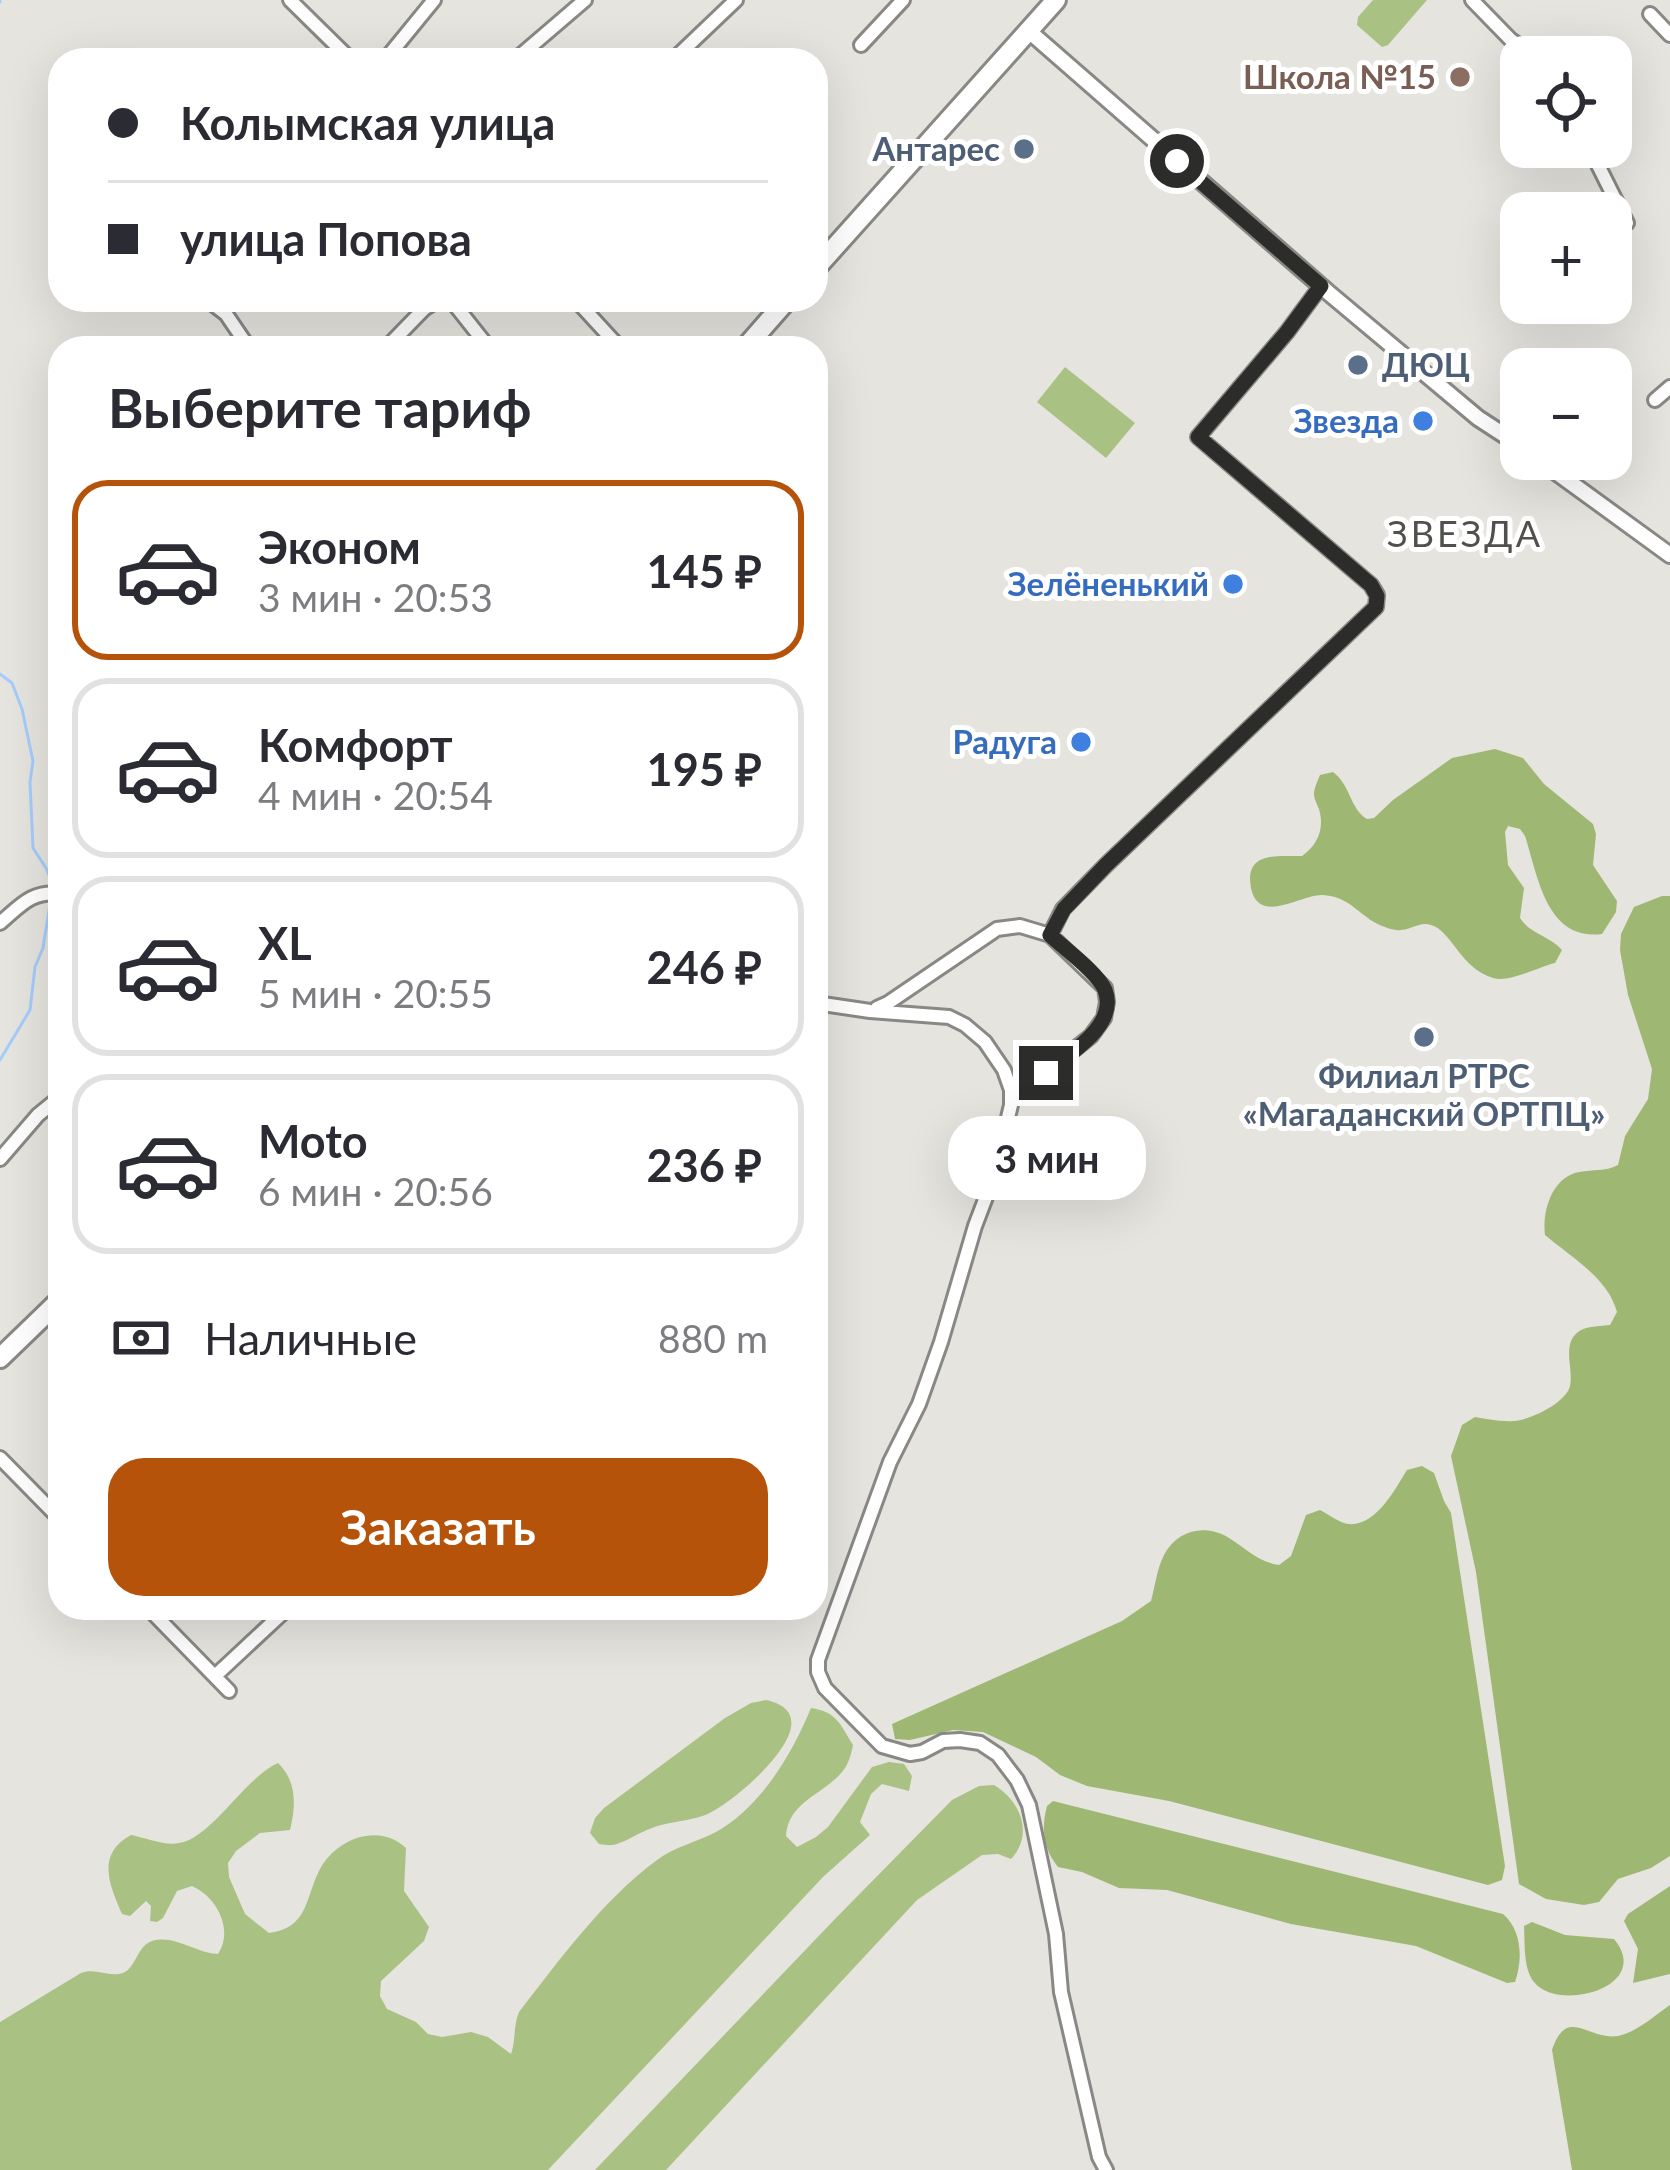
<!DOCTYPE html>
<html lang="ru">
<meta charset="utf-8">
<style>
body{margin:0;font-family:Lato,sans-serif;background:#f2f2f3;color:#2b2b33;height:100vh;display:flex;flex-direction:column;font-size:45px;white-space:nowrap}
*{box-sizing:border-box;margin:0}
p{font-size:39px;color:#7c7c81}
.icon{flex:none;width:66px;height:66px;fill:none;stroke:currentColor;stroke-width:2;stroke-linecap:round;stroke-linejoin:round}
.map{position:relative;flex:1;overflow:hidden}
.details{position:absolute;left:48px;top:336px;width:780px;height:1284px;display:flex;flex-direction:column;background:#fff;border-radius:36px;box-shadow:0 12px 48px #0002}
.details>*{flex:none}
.hud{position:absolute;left:48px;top:48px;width:780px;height:264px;border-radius:36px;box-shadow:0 12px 48px #0002;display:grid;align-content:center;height:264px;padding:0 60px;background:#fff}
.tools{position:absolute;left:1500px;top:36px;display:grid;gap:24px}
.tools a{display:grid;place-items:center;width:132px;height:132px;border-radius:24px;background:#fff;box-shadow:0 12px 48px #0002;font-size:60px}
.end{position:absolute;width:54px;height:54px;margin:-27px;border:15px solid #2c2c2a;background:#fff;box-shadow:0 0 0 6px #fff}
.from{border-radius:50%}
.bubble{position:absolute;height:84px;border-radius:36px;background:#fff;box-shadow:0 12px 48px #0002;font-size:39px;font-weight:700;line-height:84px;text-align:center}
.hud b{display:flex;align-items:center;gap:42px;height:114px;font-size:45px}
.hud b+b{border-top:3px solid #e1e1e2}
.hud i{width:30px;height:30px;background:#2b2b33}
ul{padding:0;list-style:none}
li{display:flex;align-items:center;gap:36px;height:180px;margin:0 24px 18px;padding:0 36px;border:6px solid #e1e1e2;border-radius:36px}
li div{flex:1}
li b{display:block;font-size:45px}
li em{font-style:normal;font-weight:700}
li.current{border-color:#b45309}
li>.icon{width:108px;height:108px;stroke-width:1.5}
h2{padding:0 60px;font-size:54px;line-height:144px}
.pay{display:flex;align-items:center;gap:30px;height:132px;padding:0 60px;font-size:45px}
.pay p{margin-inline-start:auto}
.action{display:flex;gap:24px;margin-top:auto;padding:24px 60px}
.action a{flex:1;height:138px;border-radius:36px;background:#b45309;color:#fff;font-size:48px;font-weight:700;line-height:138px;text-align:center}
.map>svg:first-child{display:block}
</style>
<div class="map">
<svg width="1670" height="2170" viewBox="0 0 1670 2170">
<rect width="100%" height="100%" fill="#e6e4df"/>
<!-- green -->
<path fill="#aac184" d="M 1373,0 L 1427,0 L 1388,45 L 1382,47 L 1357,25 L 1358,17 Z
M 1065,367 L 1135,423 L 1106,458 L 1037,402 Z
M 766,1700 C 836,1715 742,1795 715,1810 C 696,1822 672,1820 652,1828 C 640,1832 629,1840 617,1844 C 610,1846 606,1845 599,1844 L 590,1833 L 595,1818 L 604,1808 L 725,1718 L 751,1703 Z
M 811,1708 C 837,1712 840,1724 853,1745 C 851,1754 849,1764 842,1772 C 823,1795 788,1802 786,1836 L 797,1847 L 816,1837 L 828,1827 L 872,1767 L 889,1762 L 904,1764 L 912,1776 L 909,1791 L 882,1784 L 871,1794 L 860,1822 L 870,1835 L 823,1877 L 548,2170 L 0,2170 L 0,2022 L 81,1973 C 95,1968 106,1976 119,1974 C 136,1972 136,1946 152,1941 C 175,1934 195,1953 218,1954 C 234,1930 217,1897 192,1886 L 177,1891 L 163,1918 L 157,1922 L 150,1921 L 151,1906 L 146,1901 L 130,1916 L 122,1914 C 109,1884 96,1854 131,1835 C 146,1838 165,1846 179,1843 C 212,1838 245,1777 278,1763 C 297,1781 296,1806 290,1830 L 260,1833 L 236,1851 L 228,1863 L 229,1877 L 245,1914 L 269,1933 C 308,1928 305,1899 319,1871 C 335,1839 378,1822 406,1848 L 404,1891 L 429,1927 L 424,1941 L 381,1981 L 380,1996 L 387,2009 L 416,2022 L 428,2034 L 442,2037 L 471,2032 L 488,2037 L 511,2054 C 516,2040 513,2026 519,2012 C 561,1958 602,1901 657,1860 C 674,1847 697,1842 716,1832 C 761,1807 792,1754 811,1708 Z
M 994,1785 C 1021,1801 1034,1835 1011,1859 L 998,1854 L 982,1855 L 917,1900 L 666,2170 L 595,2170 L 834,1920 L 952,1800 L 979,1786 Z"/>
<!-- forest -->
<path fill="#9eb873" d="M 1495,749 L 1523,758 L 1544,784 L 1593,824 L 1596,834 L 1593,865 L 1617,901 L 1616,912 L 1602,934 C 1546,941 1538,876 1525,836 L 1520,829 L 1508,826 L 1505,832 L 1508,865 L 1524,888 L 1520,918 C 1530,934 1550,936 1562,950 L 1555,963 C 1538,967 1509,983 1493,978 C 1460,968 1452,931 1431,925 C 1419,921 1409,932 1396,930 C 1361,924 1356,897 1323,895 C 1301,894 1259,926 1251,888 C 1244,850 1279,857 1302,856 C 1316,846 1324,831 1320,813 C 1319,807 1314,800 1314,794 C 1314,788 1318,780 1320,775 L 1333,772 C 1350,784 1350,809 1367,819 L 1374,818 L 1393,800 L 1452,758 Z
M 1662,896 L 1670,896 L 1670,1856 L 1651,1868 L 1618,1879 L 1599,1902 L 1584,1905 L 1546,1899 L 1519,1884 L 1476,1572 L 1451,1456 L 1462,1425 L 1475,1417 C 1487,1419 1501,1422 1514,1421 C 1530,1420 1566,1403 1570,1386 C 1574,1368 1560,1342 1581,1330 C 1588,1326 1602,1326 1610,1325 L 1617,1312 C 1608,1278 1571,1257 1545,1235 C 1542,1211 1552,1177 1579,1172 C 1594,1169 1604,1172 1618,1165 L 1625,1136 L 1648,1099 L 1652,1069 L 1628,995 L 1620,950 L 1621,934 L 1634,907 Z
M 1422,1466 L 1434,1473 L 1444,1501 L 1451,1513 L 1505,1866 L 1502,1880 L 1488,1885 L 1169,1801 L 1087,1786 L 1060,1775 L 1036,1757 L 983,1732 L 953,1730 L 910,1740 L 895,1739 L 892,1724 L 1122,1621 L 1151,1601 C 1155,1587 1157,1568 1164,1555 C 1178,1529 1206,1524 1229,1538 C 1247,1549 1258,1562 1279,1565 L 1291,1556 L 1306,1515 L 1320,1510 C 1328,1514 1340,1523 1348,1524 C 1376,1527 1395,1489 1407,1470 Z
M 1053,1801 L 1503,1914 C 1522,1930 1523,1960 1515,1982 L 1507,1983 L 1416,1946 L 1291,1924 L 1167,1890 L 1119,1888 L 1082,1872 L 1058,1867 C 1043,1848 1041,1829 1047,1806 Z
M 1670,1886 L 1670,1974 L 1633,1983 L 1638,1949 L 1624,1921 L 1628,1914 Z
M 1532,1922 L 1565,1935 L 1614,1939 C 1654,1987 1558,2013 1534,1982 C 1523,1969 1525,1942 1524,1926 Z
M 1670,2005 L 1670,2170 L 1572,2170 L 1552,2050 C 1567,2005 1589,2041 1618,2036 C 1637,2032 1654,2016 1670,2005 Z"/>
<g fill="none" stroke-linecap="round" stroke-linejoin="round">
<!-- stream -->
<path stroke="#a5ccfa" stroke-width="3" d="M 0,2 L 0,0
M 0,674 L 12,683 L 22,709 L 33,761 L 30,782 L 33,848 L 46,868 L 53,884
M 0,1060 L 30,1010 L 35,967 L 43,948 L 51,898"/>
<!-- minor casing -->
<g stroke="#8a8884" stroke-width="18">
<path id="minor" d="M 290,0 L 351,60
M 1472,0 L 1510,39 L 1535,57
M 1650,14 L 1670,35
M 861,45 L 903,0
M 385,60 L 434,0
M 515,60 L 585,0
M 673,60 L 736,0
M 1589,147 L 1627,223
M 451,300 L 489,348
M 576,300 L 620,348
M 213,304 L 226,314 L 249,348
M 386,348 L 424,309 L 438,300
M 1655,400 L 1670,387
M 0,923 C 20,906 32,890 60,894
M 1050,935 L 1063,909 L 1106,865 L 1376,607 L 1377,595 L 1371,585 L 1198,437 L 1287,332 L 1321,286
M 816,1003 L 870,1011 L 949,1017 L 965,1025 L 985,1042 L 1004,1070 L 1011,1090 L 1011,1105 L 994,1176 L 975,1226 L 941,1342 L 919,1404 L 890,1462 L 818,1660 L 818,1672 L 825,1688 L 882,1746 L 910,1754 L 922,1752 L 943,1741 L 960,1740 L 980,1743 L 998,1755 L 1017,1780 L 1029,1805 L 1056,1934 L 1061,1992 L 1099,2157 L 1106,2170
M 877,1008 L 888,1003 L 997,929 L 1020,926 L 1050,935 L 1105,988 L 1107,1002 L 1104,1018 L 1091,1036 L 1045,1073
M 0,1159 L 38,1115 L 60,1097
M 0,1458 L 60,1519
M 148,1608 L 229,1691
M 215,1676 L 288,1608"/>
</g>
<!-- tertiary casing -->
<g stroke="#8a8884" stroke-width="20">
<path id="tertiary" d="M 1030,32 L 1330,294 L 1478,418 L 1521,446
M 1538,459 L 1670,555"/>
</g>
<!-- trunk casing -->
<g stroke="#8a8884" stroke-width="24">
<path id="trunk" d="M 816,268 L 1056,0
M 745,348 L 787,300
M 0,1358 L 60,1300"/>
</g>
<!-- minor -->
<use href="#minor" stroke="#fff" stroke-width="12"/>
<!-- tertiary -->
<use href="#tertiary" stroke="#fff" stroke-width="14"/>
<!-- trunk -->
<use href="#trunk" stroke="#fff" stroke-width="18"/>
</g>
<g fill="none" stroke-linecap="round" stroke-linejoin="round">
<!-- route -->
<path stroke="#2c2c2a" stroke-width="15" d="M 1046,1073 C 1067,1055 1119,1026 1105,990 C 1098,973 1065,949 1050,935 L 1064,909 L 1106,865 L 1376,607 L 1377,596 L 1371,585 L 1198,437 L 1287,332 L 1321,286 L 1177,161"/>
</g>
<!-- markers -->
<circle fill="#8d6e63" stroke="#fff" stroke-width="4.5" cx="1460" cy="77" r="12"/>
<g fill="#5c6f8a" stroke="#fff" stroke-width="4.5">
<circle cx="1024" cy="149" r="12"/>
<circle cx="1358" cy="365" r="12"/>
<circle cx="1424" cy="1037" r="12"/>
</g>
<g fill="#3f7fe0" stroke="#fff" stroke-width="4.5">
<circle cx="1423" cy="421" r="12"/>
<circle cx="1233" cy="584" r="12"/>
<circle cx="1081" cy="742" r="12"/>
</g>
<g text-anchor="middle" stroke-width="10" stroke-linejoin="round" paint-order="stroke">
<!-- education labels -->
<g font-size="33" font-weight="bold" fill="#785e54" stroke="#fff" text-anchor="end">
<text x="1436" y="89">Школа №15</text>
</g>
<!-- service labels -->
<g font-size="33" font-weight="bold" fill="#4e5e75" stroke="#fff" text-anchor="end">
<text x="1000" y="161">Антарес</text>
<text x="1382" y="377" text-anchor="start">ДЮЦ</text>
<text x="1424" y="1088" text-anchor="middle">Филиал РТРС<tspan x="1424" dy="38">«Магаданский ОРТПЦ»</tspan></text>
</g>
<!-- shop labels -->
<g font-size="33" font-weight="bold" fill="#366cbe" stroke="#fff" text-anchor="end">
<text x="1399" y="433">Звезда</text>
<text x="1209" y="596">Зелёненький</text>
<text x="1057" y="754">Радуга</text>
</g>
<!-- neighbourhood labels -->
<g font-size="36" letter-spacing="3" fill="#52504c" stroke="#fff">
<text x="1465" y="547">ЗВЕЗДА</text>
</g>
</g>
</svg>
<div class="tools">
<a><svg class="icon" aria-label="locate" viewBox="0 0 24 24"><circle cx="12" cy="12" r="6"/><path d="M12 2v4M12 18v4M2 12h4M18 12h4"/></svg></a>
<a>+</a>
<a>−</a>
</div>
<i class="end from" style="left:1177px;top:161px"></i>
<i class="end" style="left:1046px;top:1073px"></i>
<div class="bubble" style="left:948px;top:1116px;width:198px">3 мин</div>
<div class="hud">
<b><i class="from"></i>Колымская улица</b>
<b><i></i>улица Попова</b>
</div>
<section class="details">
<h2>Выберите тариф</h2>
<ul>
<li class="current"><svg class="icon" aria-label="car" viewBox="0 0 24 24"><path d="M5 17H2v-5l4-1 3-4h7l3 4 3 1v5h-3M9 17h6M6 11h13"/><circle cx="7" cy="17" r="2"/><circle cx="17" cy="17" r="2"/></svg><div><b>Эконом</b><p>3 мин · 20:53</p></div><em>145 ₽</em></li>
<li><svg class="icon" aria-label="car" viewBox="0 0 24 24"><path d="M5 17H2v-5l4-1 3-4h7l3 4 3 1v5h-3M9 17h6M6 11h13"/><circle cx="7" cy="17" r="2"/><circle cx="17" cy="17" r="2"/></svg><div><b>Комфорт</b><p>4 мин · 20:54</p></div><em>195 ₽</em></li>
<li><svg class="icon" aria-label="car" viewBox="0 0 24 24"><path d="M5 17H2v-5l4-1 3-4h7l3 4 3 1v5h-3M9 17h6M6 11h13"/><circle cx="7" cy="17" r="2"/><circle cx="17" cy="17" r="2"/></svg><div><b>XL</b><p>5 мин · 20:55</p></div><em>246 ₽</em></li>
<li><svg class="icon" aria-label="car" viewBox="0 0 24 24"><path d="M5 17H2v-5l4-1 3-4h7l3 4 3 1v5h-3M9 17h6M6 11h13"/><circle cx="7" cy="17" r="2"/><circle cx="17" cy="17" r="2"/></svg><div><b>Moto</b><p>6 мин · 20:56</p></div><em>236 ₽</em></li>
</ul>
<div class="pay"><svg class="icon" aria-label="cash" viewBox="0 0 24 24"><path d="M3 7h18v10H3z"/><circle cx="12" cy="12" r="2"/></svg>Наличные<p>880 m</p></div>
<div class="action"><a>Заказать</a></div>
</section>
</div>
